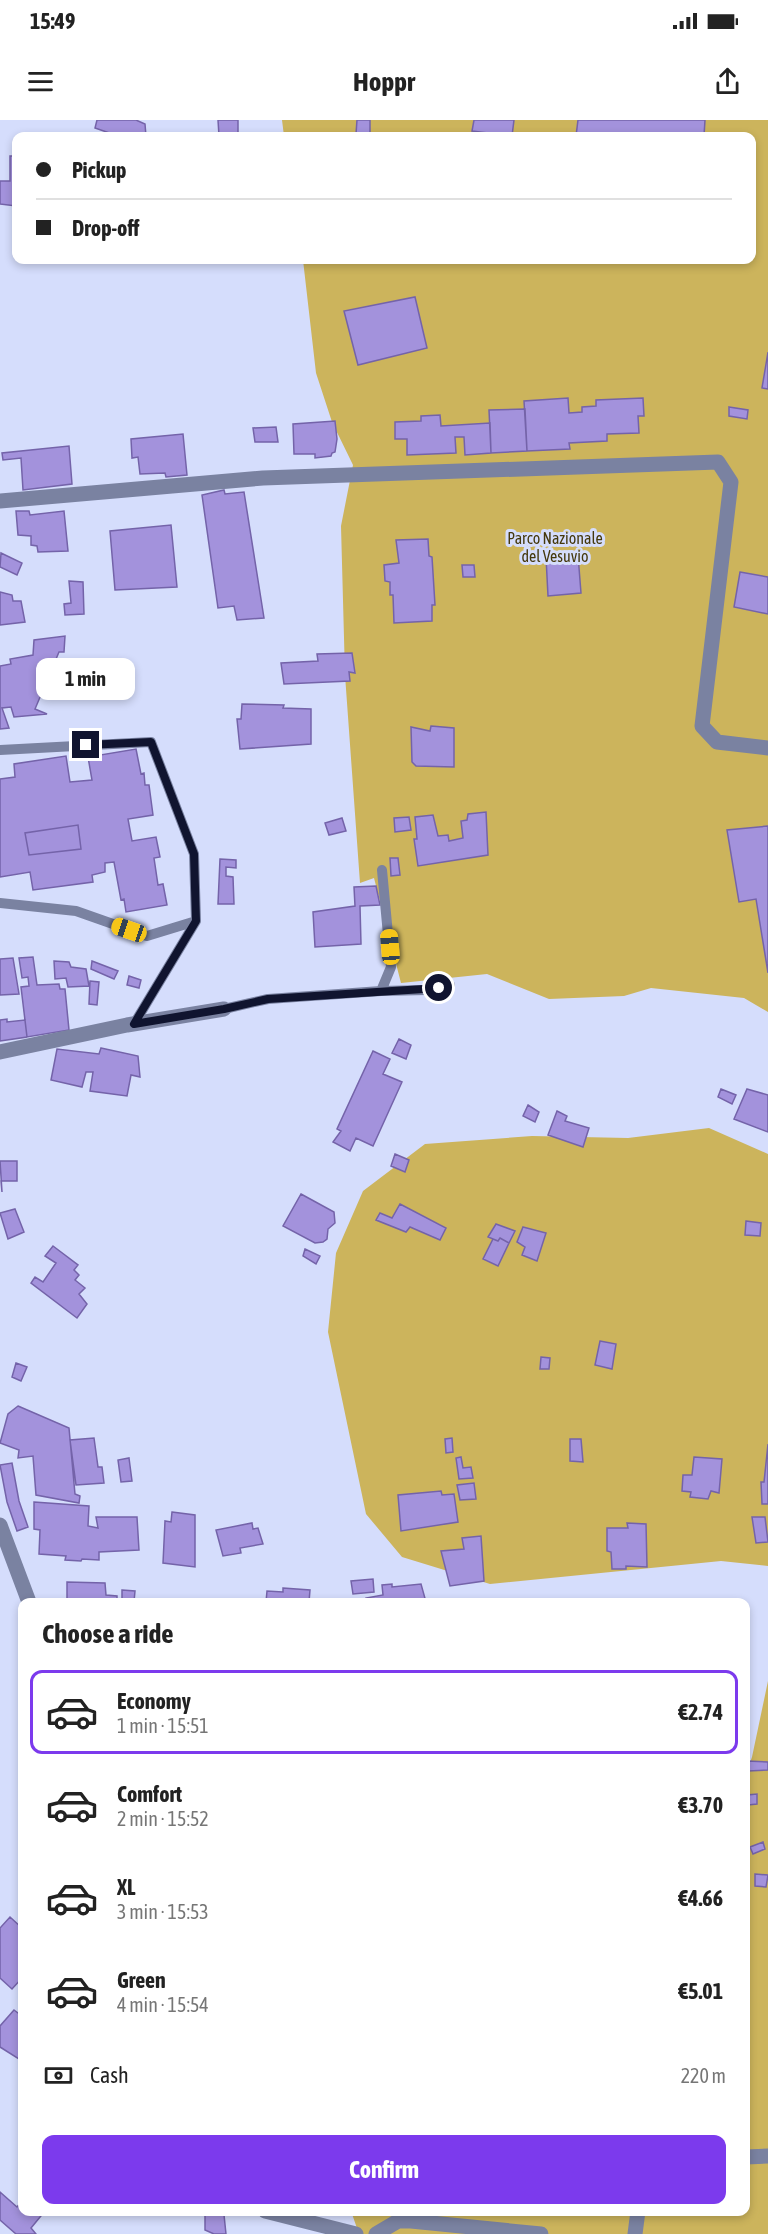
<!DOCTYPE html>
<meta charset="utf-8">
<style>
body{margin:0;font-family:"Asap Condensed",sans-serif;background:#f2f2f2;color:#222;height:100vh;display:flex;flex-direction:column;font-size:22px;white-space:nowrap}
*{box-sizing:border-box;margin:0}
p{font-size:20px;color:#767676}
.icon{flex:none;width:33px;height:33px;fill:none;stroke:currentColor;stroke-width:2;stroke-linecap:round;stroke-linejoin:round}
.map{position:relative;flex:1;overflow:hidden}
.drawer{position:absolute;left:18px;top:1478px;width:732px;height:618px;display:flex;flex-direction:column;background:#fff;border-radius:12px;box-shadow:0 3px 9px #0003}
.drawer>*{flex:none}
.hud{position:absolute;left:12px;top:12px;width:744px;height:132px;border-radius:12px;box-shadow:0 3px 9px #0003;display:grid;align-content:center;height:132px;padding:0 24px;background:#fff}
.end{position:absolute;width:27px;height:27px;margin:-14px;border:8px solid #10142f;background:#fff;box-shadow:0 0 0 3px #fff}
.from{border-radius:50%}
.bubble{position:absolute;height:42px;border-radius:12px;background:#fff;box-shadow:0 3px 9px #0003;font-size:20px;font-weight:700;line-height:42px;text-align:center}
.car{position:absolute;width:18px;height:36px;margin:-18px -9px;border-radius:8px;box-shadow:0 0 4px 2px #0007;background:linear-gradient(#f5c518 24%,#345 0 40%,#f5c518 0 76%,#345 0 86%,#f5c518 0)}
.hud b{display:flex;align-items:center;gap:21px;height:57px;font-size:22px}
.hud b+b{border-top:2px solid #e0e0e0}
.hud i{width:15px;height:15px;background:#222}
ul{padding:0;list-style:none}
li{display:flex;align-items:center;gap:18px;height:84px;margin:0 12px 9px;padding:0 12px;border:3px solid transparent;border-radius:12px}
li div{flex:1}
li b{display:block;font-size:22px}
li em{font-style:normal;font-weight:700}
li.on{border-color:#7c3aed}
li>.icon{width:54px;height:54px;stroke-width:1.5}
h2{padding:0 24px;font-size:27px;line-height:72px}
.pay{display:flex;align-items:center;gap:15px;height:66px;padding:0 24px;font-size:22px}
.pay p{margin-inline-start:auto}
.action{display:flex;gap:12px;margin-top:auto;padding:12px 24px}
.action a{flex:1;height:69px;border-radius:12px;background:#7c3aed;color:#fff;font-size:24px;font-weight:700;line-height:69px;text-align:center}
.status{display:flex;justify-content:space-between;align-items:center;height:42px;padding:0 30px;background:#fff;direction:ltr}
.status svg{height:16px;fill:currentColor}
header{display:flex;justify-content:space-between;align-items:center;height:78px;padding:0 24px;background:#fff;font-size:27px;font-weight:700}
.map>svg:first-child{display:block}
</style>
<div class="status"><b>15:49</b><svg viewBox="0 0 49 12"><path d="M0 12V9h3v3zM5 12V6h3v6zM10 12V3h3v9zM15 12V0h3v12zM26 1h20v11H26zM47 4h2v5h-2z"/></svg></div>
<header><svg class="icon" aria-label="menu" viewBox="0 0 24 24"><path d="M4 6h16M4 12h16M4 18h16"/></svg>Hoppr<svg class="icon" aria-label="share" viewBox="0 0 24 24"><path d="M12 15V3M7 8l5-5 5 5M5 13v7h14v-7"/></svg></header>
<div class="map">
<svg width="768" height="2114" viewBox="0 0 768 2114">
<rect width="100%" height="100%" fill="#d5ddfc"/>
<!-- green -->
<path fill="#ccb45c" d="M 282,0 L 768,0 L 768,892 L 744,878 L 651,868 L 624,876 L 549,879 L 487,854 L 401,863 L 374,758 L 360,763 L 345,555 L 341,406 L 353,345 L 332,302 L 316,253 L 303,140 L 752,140 L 752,16 L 284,16 Z
M 709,1008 L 768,1034 L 768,1446 L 721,1441 L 490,1464 L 402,1437 L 366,1394 L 328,1212 L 336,1133 L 363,1071 L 425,1024 L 532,1016 L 628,1018 Z
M 768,1561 L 768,2114 L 359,2114 L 351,2091 L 746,2091 L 746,1654 L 752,1637 Z"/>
<!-- building -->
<path fill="#a392dc" stroke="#7463a9" stroke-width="1.5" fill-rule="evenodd" d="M 97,0 L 136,0 L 145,4 L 146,16 L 118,16 L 95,8 Z
M 218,0 L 238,0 L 238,16 L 219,16 Z
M 357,0 L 370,0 L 370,14 L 356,14 Z
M 474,0 L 514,0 L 512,16 L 472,11 Z
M 578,0 L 705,0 L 704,16 L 576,16 Z
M 10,36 L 16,36 L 16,86 L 0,84 L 0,61 L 10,61 Z
M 415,177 L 427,228 L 358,245 L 344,191 Z
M 768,232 L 768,269 L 762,268 Z
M 568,278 L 569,293 L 582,292 L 582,287 L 596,286 L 596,280 L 643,278 L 644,296 L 638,296 L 639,313 L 607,314 L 607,321 L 569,323 L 570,329 L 527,331 L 524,281 Z
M 729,287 L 748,290 L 747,299 L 729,296 Z
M 525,289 L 527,331 L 491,333 L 489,290 Z
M 440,295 L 441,306 L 490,303 L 491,333 L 465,335 L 464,317 L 455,317 L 456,333 L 407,335 L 407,319 L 395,319 L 395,302 L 421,301 L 421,296 Z
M 335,301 L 337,319 L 335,332 L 332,333 L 331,336 L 315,338 L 315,334 L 294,334 L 293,304 Z
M 276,307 L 278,322 L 255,322 L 253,308 Z
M 183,314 L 187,355 L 166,357 L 165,353 L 140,354 L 138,337 L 132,338 L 131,319 Z
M 69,326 L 72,364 L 23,370 L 21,338 L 3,340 L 2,333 Z
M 224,370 L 225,374 L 244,372 L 264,498 L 237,500 L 234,486 L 218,488 L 202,375 Z
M 16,391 L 29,391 L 30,395 L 64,391 L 68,431 L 38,432 L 37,426 L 31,425 L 31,416 L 18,415 Z
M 171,405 L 177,467 L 115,470 L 110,411 Z
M 428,419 L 429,436 L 432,437 L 435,485 L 432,485 L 432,501 L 394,503 L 393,475 L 390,475 L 390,462 L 385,461 L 384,445 L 399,443 L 396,420 Z
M 1,433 L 22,443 L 17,455 L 0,447 Z
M 578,435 L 581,473 L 548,476 L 546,437 Z
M 462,445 L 474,445 L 475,457 L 463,457 Z
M 740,452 L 768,457 L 768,494 L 734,487 Z
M 69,461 L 83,462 L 84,494 L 65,495 L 64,484 L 71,483 Z
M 0,472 L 12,475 L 13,481 L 21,481 L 25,502 L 0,505 Z
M 65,516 L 64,532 L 59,532 L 35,589 L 47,594 L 14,597 L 11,587 L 2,588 L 9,608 L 0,609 L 0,546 L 11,544 L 10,539 L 33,535 L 34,520 Z
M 352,533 L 355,553 L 349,552 L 350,561 L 284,564 L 281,543 L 318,541 L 317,534 Z
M 242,584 L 284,585 L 283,588 L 311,589 L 311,624 L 240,629 L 237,599 L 241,599 Z
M 431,606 L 454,608 L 454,647 L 416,646 L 412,642 L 411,607 L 430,611 Z
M 136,629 L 141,654 L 144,653 L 145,665 L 149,665 L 153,695 L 128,699 L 132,721 L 156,717 L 160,737 L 154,738 L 158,765 L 163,764 L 167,785 L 126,792 L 124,779 L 121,780 L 114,742 L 105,743 L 105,752 L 92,755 L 93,762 L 33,770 L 30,752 L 0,757 L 0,659 L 15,657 L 14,644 L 66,636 L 70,662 L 92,660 L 88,637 ZM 78,705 L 81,729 L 29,735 L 25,713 Z
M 486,692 L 488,735 L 418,746 L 414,719 L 417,719 L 415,697 L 433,695 L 438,716 L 448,715 L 449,721 L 463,718 L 461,701 L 467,700 L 468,694 Z
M 409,697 L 411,710 L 395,712 L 394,698 Z
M 342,698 L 346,711 L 329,715 L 325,703 Z
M 78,705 L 81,729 L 29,735 L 25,713 Z
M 768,706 L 768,853 L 756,779 L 739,782 L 727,710 Z
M 390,738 L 398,738 L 400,755 L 391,756 Z
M 220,739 L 236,740 L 236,748 L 226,747 L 226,756 L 233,757 L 234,784 L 218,784 Z
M 376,766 L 380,785 L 360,786 L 361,824 L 315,827 L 313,792 L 355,786 L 354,767 Z
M 33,837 L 37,865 L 59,864 L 60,869 L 65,869 L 69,910 L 27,917 L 21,867 L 29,866 L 28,857 L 22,858 L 19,838 Z
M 13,838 L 19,874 L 0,875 L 0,839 Z
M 54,841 L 69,842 L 71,847 L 86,849 L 89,866 L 68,867 L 66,858 L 55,859 Z
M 92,841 L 118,851 L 114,859 L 91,849 Z
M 129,856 L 141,860 L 139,868 L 127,865 Z
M 90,861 L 99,862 L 97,885 L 89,884 Z
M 7,899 L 7,902 L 25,900 L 27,917 L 0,921 L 0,900 Z
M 399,919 L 411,925 L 406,939 L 392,933 Z
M 101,928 L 138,936 L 140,957 L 131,955 L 127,976 L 90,971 L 93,952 L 86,952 L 82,967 L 51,960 L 57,929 L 99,934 Z
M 373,931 L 390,939 L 383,954 L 402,962 L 373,1026 L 356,1018 L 350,1031 L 333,1022 L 341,1011 L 337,1009 Z
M 721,969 L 736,975 L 732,984 L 718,977 Z
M 747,969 L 768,975 L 768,1012 L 734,999 Z
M 528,985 L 539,992 L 535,1002 L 523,996 Z
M 557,991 L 567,996 L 565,1001 L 589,1008 L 583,1027 L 548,1015 Z
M 395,1034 L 409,1040 L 405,1052 L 391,1046 Z
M 0,1041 L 17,1041 L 17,1061 L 1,1061 L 2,1072 Z
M 301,1074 L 334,1092 L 335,1103 L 328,1109 L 327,1119 L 323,1122 L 315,1123 L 283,1106 Z
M 400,1084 L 446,1108 L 440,1120 L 410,1107 L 406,1112 L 376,1100 L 380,1093 L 392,1098 Z
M 15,1089 L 24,1112 L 8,1119 L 0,1093 Z
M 746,1101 L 761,1103 L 760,1116 L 745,1115 Z
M 496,1104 L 515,1111 L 509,1123 L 500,1118 L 498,1121 L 488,1117 Z
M 523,1107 L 546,1113 L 537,1141 L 522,1135 L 525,1127 L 517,1122 Z
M 500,1118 L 509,1123 L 498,1146 L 483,1139 L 493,1119 L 498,1121 Z
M 53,1126 L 78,1145 L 74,1150 L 79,1155 L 75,1160 L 85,1168 L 79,1174 L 87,1184 L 77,1198 L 31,1163 L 35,1157 L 43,1162 L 56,1143 L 45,1136 Z
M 305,1129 L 320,1136 L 316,1144 L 303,1136 Z
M 600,1221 L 616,1224 L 612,1249 L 595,1245 Z
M 541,1237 L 550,1238 L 549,1249 L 540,1249 Z
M 16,1243 L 27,1247 L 21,1261 L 12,1257 Z
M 18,1286 L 69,1308 L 75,1374 L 80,1376 L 79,1383 L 36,1375 L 33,1336 L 18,1338 L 19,1330 L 0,1323 L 8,1294 Z
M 94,1318 L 98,1347 L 102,1347 L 104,1363 L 76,1365 L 70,1320 Z
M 452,1318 L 453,1332 L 446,1333 L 445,1319 Z
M 570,1319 L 581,1319 L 583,1342 L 570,1341 Z
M 768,1324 L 768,1384 L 762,1384 L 761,1362 L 764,1362 Z
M 461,1337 L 463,1348 L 471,1347 L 473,1358 L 459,1359 L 456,1338 Z
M 694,1337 L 722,1339 L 719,1373 L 711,1371 L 708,1379 L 690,1377 L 691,1372 L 682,1371 L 683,1355 L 692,1355 Z
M 129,1338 L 132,1361 L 121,1362 L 118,1340 Z
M 12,1343 L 19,1381 L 28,1407 L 17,1411 L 7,1382 L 0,1345 Z
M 474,1363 L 476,1379 L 460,1380 L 457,1365 Z
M 441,1371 L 442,1375 L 454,1374 L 458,1402 L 401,1411 L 398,1375 Z
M 34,1382 L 89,1386 L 88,1406 L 98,1408 L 96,1397 L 137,1397 L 139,1430 L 99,1432 L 99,1440 L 82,1439 L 81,1441 L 65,1440 L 66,1436 L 39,1434 L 40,1410 L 34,1409 Z
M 172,1392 L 195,1395 L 195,1447 L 163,1443 L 165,1401 L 171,1402 Z
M 752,1397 L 765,1397 L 768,1422 L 756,1423 Z
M 252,1403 L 253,1409 L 258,1408 L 263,1424 L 240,1428 L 241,1433 L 223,1436 L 216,1410 Z
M 627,1403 L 646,1404 L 647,1447 L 626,1446 L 626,1449 L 612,1449 L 611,1432 L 607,1431 L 607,1408 L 628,1408 Z
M 481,1416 L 484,1461 L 450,1466 L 441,1431 L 464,1429 L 462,1418 Z
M 373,1459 L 374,1472 L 353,1474 L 351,1461 Z
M 67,1462 L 105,1463 L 106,1475 L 117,1476 L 117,1482 L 67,1482 Z
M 392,1464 L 392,1467 L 421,1464 L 426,1482 L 367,1482 L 366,1478 L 383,1475 L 382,1465 Z
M 283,1468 L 310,1470 L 309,1482 L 266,1482 L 267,1471 L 283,1472 Z
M 122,1470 L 135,1471 L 134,1482 L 122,1482 Z
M 747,1641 L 768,1642 L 768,1650 L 748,1651 Z
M 757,1674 L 757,1684 L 748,1685 L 747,1675 Z
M 763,1722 L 765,1729 L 753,1734 L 750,1727 Z
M 755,1754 L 768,1755 L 766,1767 L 755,1766 Z
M 10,1797 L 22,1808 L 22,1858 L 12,1869 L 0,1858 L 0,1808 Z
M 14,1890 L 22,1896 L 22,1941 L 0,1927 L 0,1906 Z
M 0,2072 L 17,2087 L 22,2081 L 22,2091 L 45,2091 L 31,2108 L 36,2114 L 16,2114 L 0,2100 Z
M 205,2091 L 219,2091 L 224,2095 L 226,2114 L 214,2114 L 205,2110 Z"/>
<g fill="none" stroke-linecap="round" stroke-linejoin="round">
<!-- lane -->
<path stroke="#7a82a1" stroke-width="10" d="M 0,630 L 151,622 L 194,734 L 196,801 L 134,904
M 0,783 L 76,791 L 147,816 L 196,801
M 381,871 L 427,870 L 450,865
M 224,889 L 268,879 L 381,871 L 391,847 L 382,750"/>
<!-- street -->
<path stroke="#7a82a1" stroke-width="15" d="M 0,381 L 263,358 L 718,342 L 731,362 L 702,606 L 717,622 L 768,628
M 0,932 L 127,905 L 224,889
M 0,1405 L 29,1482
M 746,2037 L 768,2036
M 265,2091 L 356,2114
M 376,2114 L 398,2101 L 411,2101 L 541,2114
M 635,2114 L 638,2091"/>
</g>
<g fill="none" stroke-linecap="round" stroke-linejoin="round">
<!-- route -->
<path stroke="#10142f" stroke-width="8" d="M 86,625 L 151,622 L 194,734 L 196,801 L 134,904 L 224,889 L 268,879 L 439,868"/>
</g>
<g text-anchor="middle" stroke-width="6" stroke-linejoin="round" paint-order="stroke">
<!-- park labels -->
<g font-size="16" fill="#44380c" stroke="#d5ddfc">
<text x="555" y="424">Parco Nazionale<tspan x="555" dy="18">del Vesuvio</tspan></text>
</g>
</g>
</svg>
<i class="end from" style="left:439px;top:868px"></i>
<i class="end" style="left:86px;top:625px"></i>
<div class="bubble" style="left:36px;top:538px;width:99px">1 min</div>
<i class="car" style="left:129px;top:810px;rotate:289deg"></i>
<i class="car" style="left:390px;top:827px;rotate:355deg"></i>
<div class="hud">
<b><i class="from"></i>Pickup</b>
<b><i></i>Drop-off</b>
</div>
<section class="drawer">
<h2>Choose a ride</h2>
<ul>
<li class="on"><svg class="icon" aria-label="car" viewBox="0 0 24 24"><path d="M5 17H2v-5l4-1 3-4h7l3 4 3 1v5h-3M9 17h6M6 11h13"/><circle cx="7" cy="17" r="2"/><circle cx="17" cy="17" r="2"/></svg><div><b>Economy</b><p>1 min · 15:51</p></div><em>€2.74</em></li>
<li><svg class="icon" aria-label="car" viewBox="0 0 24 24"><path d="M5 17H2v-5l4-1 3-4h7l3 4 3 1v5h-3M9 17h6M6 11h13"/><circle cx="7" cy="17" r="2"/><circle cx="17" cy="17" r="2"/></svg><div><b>Comfort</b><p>2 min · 15:52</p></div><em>€3.70</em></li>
<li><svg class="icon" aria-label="car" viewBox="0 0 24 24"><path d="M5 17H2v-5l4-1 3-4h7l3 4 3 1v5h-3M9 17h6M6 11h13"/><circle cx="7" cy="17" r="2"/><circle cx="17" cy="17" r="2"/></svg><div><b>XL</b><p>3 min · 15:53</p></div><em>€4.66</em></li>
<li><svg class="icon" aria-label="car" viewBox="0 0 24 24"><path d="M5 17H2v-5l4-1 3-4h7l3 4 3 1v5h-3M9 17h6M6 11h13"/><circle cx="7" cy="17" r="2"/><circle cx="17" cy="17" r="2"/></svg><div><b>Green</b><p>4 min · 15:54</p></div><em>€5.01</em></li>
</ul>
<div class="pay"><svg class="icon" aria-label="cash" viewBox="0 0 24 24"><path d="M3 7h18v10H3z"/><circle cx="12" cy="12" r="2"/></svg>Cash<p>220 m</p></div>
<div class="action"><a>Confirm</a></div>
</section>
</div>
